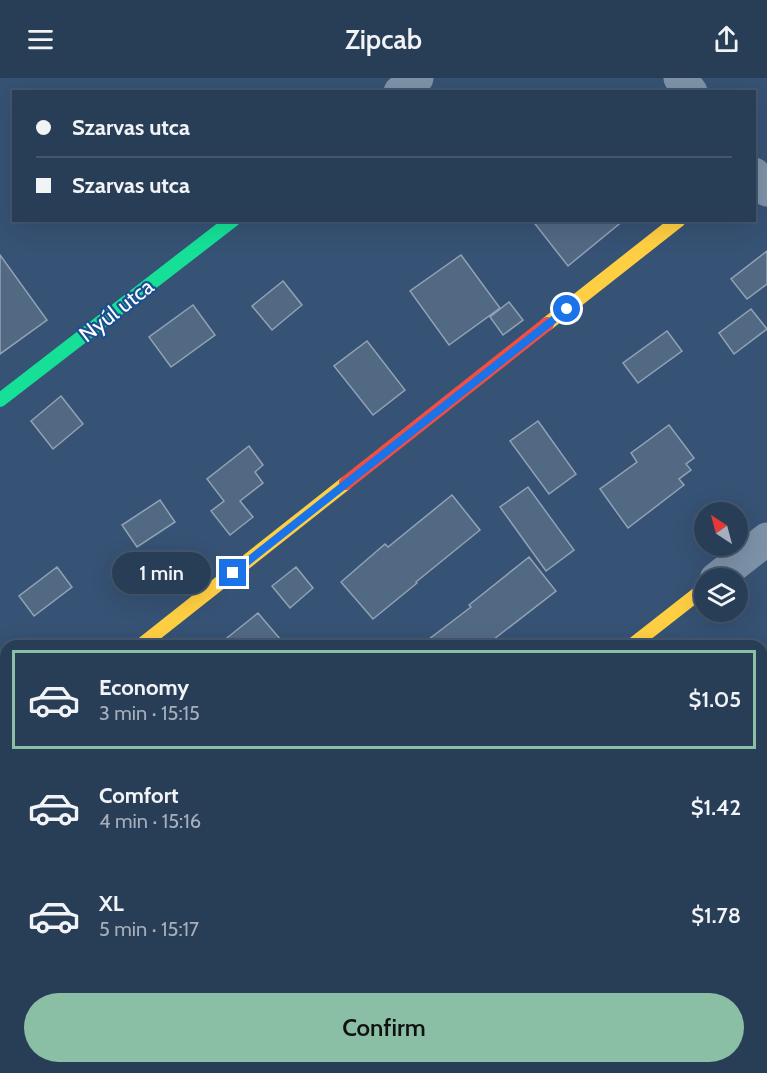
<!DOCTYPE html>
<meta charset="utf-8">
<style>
body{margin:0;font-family:Cabin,sans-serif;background:#30455d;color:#f1f3f6;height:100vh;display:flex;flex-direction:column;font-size:22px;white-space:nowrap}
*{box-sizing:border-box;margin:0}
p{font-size:20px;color:#a5aeba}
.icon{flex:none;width:33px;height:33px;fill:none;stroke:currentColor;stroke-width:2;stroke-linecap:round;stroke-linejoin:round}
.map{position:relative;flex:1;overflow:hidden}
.side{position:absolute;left:0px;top:562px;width:768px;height:434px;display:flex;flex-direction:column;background:#283e57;border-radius:18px 18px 0 0;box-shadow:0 6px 24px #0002,0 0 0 2px #44576d}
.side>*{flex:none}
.top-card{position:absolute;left:12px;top:12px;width:744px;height:132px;border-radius:0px;box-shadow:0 6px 24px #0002,0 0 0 2px #44576d;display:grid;align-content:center;height:132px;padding:0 24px;background:#283e57}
.needle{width:39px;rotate:324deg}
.fabs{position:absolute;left:694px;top:424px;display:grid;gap:12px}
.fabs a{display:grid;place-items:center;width:54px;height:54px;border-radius:50%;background:#283e57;box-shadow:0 6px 24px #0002,0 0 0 2px #44576d;font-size:30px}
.end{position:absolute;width:27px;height:27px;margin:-14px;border:8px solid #1a73e8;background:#fff;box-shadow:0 0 0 3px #fff}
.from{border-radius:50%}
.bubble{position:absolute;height:42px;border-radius:21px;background:#283e57;box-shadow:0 6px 24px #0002,0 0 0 2px #44576d;font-size:20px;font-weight:600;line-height:42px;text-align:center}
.top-card b{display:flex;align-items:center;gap:21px;height:57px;font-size:22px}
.top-card b+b{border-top:2px solid #44576d}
.top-card i{width:15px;height:15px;background:#f1f3f6}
ul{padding:10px 0 0;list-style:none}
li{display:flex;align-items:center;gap:18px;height:99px;margin:0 12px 9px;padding:0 12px;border:3px solid transparent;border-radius:0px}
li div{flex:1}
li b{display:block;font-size:22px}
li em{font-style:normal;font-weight:600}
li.selected{border-color:#8abfa5}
li>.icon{width:54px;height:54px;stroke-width:1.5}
.button{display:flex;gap:12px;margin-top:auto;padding:12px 24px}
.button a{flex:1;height:69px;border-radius:36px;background:#8abfa5;color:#111;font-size:24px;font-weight:600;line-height:69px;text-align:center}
header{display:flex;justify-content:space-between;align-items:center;height:78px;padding:0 24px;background:#283e57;font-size:27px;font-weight:600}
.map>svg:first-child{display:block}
</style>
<header><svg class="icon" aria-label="menu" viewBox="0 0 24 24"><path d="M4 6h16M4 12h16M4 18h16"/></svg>Zipcab<svg class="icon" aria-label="share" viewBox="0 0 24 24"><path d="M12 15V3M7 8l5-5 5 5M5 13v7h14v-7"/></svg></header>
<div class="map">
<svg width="767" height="995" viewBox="0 0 767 995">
<rect width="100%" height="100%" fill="#365274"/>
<!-- building -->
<path fill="#526984" stroke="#92a2b6" stroke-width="1.5" d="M 532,142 L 624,142 L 568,188 Z
M 767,173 L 767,206 L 747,221 L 731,201 Z
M 0,177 L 47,242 L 0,276 Z
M 461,177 L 500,230 L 449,267 L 410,213 Z
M 283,203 L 302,227 L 272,252 L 252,228 Z
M 509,224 L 523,242 L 503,257 L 490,239 Z
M 193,227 L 215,257 L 171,289 L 149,259 Z
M 751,231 L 767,251 L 734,276 L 719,255 Z
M 667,253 L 682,273 L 638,305 L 623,285 Z
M 367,263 L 405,312 L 373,337 L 334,288 Z
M 61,318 L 83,346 L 53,371 L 31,343 Z
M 538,343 L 576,396 L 549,416 L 510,363 Z
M 669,347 L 694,380 L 686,386 L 691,392 L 679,401 L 684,407 L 628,450 L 600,411 L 637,384 L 631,375 Z
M 249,368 L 263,387 L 255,394 L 263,405 L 240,423 L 253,439 L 230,457 L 211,433 L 224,423 L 207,401 Z
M 528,409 L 574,472 L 546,493 L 500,429 Z
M 452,417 L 480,452 L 416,504 L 417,505 L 373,541 L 341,504 L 385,466 L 388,469 Z
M 160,422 L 175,444 L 137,469 L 122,447 Z
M 529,479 L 556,513 L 485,568 L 420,568 L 471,529 L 469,527 Z
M 57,489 L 72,509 L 34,538 L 19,518 Z
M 296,489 L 313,510 L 290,530 L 272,508 Z
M 258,535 L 286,568 L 217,568 Z"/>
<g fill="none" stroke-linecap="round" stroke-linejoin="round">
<!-- street -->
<path stroke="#7d92a8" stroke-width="33" d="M 680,0 L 691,14
M 400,14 L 417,0
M 754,96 L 767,112
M 716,501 L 767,461
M 0,667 L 6,664
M 762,921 L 767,916
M 356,990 L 360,995
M 673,995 L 679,990"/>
<!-- fast -->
<path stroke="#16e098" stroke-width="14" d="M 0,322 L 233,142"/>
<!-- slow -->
<path stroke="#ffcf43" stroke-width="14" d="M 547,246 L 679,142
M 140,568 L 346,405
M 631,568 L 705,510"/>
<!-- jam -->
<path stroke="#f24e42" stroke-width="14" d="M 346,405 L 547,246"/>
</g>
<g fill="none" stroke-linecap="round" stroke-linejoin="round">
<!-- route -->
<path stroke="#1a73e8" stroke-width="8" d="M 233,495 L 567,231"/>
</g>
<g text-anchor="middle" stroke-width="4.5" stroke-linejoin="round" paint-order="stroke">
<!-- street labels -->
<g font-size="22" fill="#fff" stroke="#1b4f8f">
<text transform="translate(116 232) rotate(-38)" y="8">Nyúl utca</text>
</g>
</g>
</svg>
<div class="fabs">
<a><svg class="needle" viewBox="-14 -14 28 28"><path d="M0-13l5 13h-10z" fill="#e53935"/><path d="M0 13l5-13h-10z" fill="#a5aeba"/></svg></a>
<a><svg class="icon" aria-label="layers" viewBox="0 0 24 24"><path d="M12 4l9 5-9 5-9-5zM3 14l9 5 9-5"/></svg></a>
</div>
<i class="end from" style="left:567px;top:231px"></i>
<i class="end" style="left:233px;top:495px"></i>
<div class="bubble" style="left:112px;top:474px;width:99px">1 min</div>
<div class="top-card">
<b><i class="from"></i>Szarvas utca</b>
<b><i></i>Szarvas utca</b>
</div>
<section class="side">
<ul>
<li class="selected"><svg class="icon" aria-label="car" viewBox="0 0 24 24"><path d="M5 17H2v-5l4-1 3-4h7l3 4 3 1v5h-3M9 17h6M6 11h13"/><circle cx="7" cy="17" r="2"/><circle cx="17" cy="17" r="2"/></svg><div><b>Economy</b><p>3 min · 15:15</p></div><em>$1.05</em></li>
<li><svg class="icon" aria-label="car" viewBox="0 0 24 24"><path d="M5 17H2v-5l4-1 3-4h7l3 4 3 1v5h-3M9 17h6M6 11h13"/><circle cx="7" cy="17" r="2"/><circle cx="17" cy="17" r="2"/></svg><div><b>Comfort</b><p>4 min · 15:16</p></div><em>$1.42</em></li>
<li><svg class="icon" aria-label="car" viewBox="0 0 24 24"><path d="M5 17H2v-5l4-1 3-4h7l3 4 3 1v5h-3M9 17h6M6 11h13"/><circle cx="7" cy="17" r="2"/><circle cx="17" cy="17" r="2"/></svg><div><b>XL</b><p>5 min · 15:17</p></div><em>$1.78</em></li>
</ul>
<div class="button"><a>Confirm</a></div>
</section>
</div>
